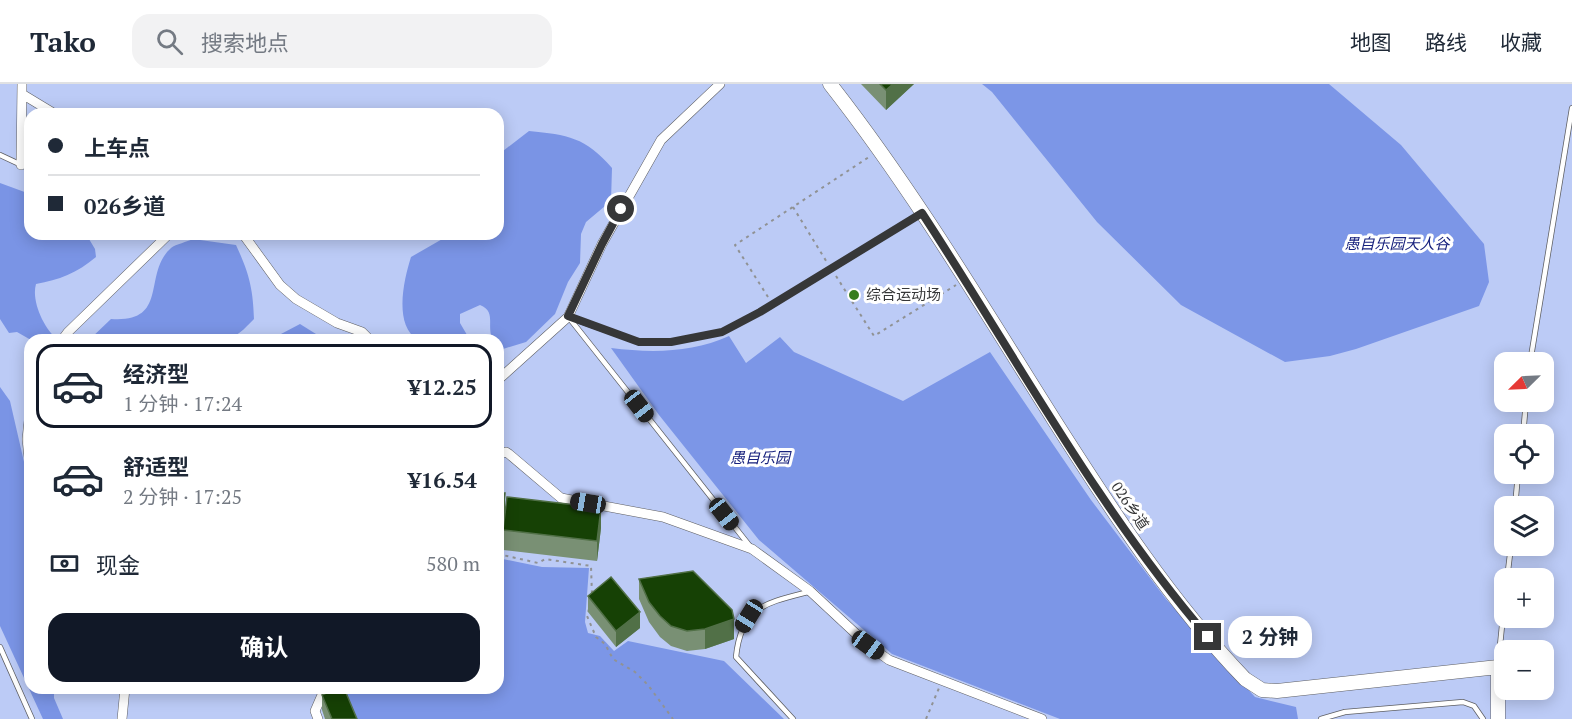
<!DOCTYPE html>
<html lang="zh">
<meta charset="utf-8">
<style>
body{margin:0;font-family:"PT Serif","Noto Sans SC",serif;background:#f2f2f3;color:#1f2937;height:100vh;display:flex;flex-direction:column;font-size:22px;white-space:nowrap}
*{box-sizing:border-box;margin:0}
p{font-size:20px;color:#747a83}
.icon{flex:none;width:33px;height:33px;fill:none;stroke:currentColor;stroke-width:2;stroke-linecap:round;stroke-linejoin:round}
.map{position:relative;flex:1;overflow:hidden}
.sheet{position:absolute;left:24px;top:250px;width:480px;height:360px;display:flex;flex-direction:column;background:#fff;border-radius:18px;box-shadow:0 3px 15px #0003}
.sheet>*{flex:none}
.hud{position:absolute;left:24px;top:24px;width:480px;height:132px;border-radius:18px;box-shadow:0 3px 15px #0003;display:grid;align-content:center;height:132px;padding:0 24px;background:#fff}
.needle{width:39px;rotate:246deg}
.controls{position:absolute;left:1494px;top:268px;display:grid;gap:12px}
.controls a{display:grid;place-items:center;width:60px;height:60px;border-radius:12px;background:#fff;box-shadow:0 3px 15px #0003;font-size:30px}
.end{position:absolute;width:27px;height:27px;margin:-14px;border:8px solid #363738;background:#fff;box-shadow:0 0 0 3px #fff}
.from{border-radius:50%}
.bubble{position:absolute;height:42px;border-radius:18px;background:#fff;box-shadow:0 3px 15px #0003;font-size:20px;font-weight:700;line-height:42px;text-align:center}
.car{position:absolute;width:18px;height:36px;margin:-18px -9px;border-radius:8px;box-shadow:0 0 4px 2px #0007;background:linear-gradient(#222 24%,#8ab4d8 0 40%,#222 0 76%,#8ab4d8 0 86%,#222 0)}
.hud b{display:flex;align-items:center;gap:21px;height:57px;font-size:22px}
.hud b+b{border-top:2px solid #e0e1e3}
.hud i{width:15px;height:15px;background:#1f2937}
ul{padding:10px 0 0;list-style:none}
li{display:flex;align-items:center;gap:18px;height:84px;margin:0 12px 9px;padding:0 12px;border:3px solid transparent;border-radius:18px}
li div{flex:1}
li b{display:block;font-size:22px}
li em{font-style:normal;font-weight:700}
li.current{border-color:#111827}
li>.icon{width:54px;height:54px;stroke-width:1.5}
.pay{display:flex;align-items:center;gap:15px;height:66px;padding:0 24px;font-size:22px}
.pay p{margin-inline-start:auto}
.cta{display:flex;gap:12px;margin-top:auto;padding:12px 24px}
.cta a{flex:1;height:69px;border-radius:18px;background:#111827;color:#fff;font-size:24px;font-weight:700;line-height:69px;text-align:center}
header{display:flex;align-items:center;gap:36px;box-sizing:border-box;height:84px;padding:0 30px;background:#fff;border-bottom:2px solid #e0e1e3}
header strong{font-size:28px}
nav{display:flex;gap:33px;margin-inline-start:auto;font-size:21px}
.search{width:420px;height:54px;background:#f2f2f3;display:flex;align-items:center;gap:15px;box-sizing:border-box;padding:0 21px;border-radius:18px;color:#747a83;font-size:22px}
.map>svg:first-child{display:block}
</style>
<header>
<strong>Tako</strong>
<div class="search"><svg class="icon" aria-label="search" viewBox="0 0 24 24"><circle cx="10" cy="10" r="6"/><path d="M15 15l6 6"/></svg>搜索地点</div>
<nav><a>地图</a><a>路线</a><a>收藏</a></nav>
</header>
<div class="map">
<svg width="1572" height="635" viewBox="0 0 1572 635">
<rect width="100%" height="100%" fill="#dcdee2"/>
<!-- green -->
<path fill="#bccbf6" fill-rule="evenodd" d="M 0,0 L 1572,0 L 1572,635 L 0,635 ZM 30,30 L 498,30 L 498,150 L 30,150 ZM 30,256 L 498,256 L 498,604 L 30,604 ZM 1504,279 L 1544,279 L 1544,318 L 1504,318 ZM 1504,351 L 1544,351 L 1544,390 L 1504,390 ZM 1504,423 L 1544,423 L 1544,462 L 1504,462 ZM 1504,495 L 1544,495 L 1544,534 L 1504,534 ZM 1504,567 L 1544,567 L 1544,606 L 1504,606 Z"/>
<!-- forest -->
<path fill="#7c96e7" d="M 982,0 L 1329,0 L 1401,61 L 1484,160 L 1489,198 L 1479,222 L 1356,265 L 1330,272 L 1285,278 L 1181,221 L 1097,138 L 992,8 Z
M 729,252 L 746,279 L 780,253 L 794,268 L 903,317 L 990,268 L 1091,416 L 1166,515 L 1255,613 L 1296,623 L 1298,635 L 1060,635 L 892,570 L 759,456 L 659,331 L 611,264 C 651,269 692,269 729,252 Z
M 498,474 L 542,483 L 589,484 L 585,538 L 588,549 L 600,552 L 614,567 L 628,557 L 724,577 L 784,635 L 355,635 L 340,605 L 498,604 Z"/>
<!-- water -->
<path fill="#7a94e5" d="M 529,47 C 568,51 585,53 612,84 L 611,117 L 586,138 L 581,150 L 580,179 L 568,198 L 555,230 L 526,258 L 503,265 C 500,263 492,253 491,251 C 488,238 495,227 480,221 L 460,230 L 460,239 L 470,256 L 418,256 C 393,241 404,195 411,173 L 451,150 L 498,150 L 498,112 L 503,99 L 498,84 L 503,67 Z
M 0,99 L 30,110 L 30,150 L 86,150 L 95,165 L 96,173 C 77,189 59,196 36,200 C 31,217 44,245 58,256 L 31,256 L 17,248 L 9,249 L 0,235 Z
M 193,155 L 236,161 C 249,189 253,204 254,235 C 241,248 232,260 212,252 L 204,256 L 89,256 L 111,235 C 170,239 142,190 171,164 C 176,160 187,158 193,155 Z
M 300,240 L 324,255 L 327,256 L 276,256 L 281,250 Z
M 0,303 L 10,317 L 30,404 L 30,604 L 54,605 L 54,614 L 63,635 L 43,635 L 0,542 Z"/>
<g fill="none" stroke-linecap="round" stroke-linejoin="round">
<!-- lane casing -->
<g stroke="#5e5f63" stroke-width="6">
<path id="lane" d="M 0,71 L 30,85
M 568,233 L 639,258 L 671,258 L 722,248 L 772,221 L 921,130
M 570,235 L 749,461
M 1530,279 L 1572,24
M 1523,351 L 1526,318
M 1515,423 L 1518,390
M 1507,495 L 1511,462
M 0,563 L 32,635
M 1498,581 L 1504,522
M 793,635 L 736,573 C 741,523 765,519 808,508
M 1321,635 L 1345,628 L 1463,618 L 1474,622 L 1483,635"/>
</g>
<!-- street casing -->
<g stroke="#5e5f63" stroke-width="10">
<path id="street" d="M 22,10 L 55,30
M 21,81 L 22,0
M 243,150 L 280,201 L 296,215 L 337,239 L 362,248 L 370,256
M 62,256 L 68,248 L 169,150
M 498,296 L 568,233 L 602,160 L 661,56 L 720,0
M 30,327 L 27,355 L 30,384
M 498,370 L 506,368 L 509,370 L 561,414 L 663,433 L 752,465 L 810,507 L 868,561 L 889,576 L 1042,635
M 122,635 L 125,604
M 318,635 L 315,627 L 325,604"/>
</g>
<!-- secondary casing -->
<g stroke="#5e5f63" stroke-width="15">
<path id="secondary" d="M 830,0 C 913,106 982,222 1054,336 C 1112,427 1170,517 1245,595 L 1262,606 L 1277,607 L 1498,583 L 1498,635"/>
</g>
<!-- path -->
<path stroke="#909294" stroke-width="2" stroke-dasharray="3 4.5" stroke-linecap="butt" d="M 793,123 L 828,180
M 836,192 L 874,252 L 956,201
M 768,213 L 735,161 L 869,73
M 498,470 L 538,479 L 545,475 L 591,482 L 592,511
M 589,525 L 587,532 L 596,553 L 605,560 L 613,575 L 635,588 L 648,601 L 673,635
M 926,635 L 939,604"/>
<!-- lane -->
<use href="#lane" stroke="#fff" stroke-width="4.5"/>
<!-- street -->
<use href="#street" stroke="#fff" stroke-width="9"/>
<!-- secondary -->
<use href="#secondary" stroke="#fff" stroke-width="14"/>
</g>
<!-- wall -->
<path fill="#799074" d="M 861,0 L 914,0 L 886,26 Z
M 498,409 L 505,429 L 601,444 L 597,477 L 503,466 L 503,447 L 502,459 L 498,459 Z
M 639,495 L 734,555 L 705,565 L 687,567 L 671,562 L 660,553 L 649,538 L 639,515 Z
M 588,512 L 640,544 L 616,563 L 588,528 Z
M 322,611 L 357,635 L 325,635 L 322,626 Z"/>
<!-- shaded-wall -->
<path fill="#517047" d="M 893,0 L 914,0 L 886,26 L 886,6 Z
M 505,409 L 505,429 L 502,459 L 502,439 Z
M 601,424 L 601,444 L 597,477 L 597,457 Z
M 640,528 L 640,544 L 616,563 L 616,547 Z
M 734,535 L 734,555 L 705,565 L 705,545 Z"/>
<!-- building -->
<path fill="#164105" stroke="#517047" stroke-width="1.5" d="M 880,0 L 893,0 L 886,6 Z
M 498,409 L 505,409 L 502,439 L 498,439 Z
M 507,413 L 601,424 L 597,457 L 503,446 Z
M 693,487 L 732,526 L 734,535 L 705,545 L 687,547 L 671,542 L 660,532 L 649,518 L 639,495 Z
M 611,493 L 640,528 L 616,547 L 588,512 Z
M 337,604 L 344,604 L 357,635 L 332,635 L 322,611 Z"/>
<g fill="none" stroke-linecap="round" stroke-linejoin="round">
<!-- route -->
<path stroke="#363738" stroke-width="8" d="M 621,125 L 602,160 L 568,232 L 639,258 L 671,258 L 722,248 L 760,228 L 922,129 C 1015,271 1097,424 1208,553"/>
</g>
<!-- markers -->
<circle fill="#387c1e" stroke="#fff" stroke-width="2" cx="854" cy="211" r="6"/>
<g text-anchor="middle" stroke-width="6" stroke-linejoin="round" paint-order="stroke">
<!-- park labels -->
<g font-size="15" font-style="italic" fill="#17217d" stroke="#fff">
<text x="1397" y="165">愚自乐园天人谷</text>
<text x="760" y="379">愚自乐园</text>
</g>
<!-- poi labels -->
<g font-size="15" fill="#363738" stroke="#fff" text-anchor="start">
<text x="866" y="216">综合运动场</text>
</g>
<!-- street labels -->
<g font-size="15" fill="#363738" stroke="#fff">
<text transform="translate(1130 422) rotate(56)" y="5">026乡道</text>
</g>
</g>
</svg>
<div class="controls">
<a><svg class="needle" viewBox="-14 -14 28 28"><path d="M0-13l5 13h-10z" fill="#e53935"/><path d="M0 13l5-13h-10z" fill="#747a83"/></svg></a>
<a><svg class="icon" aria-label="locate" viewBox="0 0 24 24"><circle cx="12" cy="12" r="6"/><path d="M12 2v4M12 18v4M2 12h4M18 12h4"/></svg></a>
<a><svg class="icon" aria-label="layers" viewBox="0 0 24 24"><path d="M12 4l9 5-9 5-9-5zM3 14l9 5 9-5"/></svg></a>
<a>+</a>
<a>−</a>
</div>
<i class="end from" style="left:621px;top:125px"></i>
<i class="end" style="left:1208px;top:553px"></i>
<div class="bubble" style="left:1228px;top:532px;width:84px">2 分钟</div>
<i class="car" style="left:639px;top:322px;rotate:142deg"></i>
<i class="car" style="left:588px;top:419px;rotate:279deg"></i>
<i class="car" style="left:724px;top:430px;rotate:142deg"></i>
<i class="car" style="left:749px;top:532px;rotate:212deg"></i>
<i class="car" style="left:868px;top:561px;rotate:126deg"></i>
<div class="hud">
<b><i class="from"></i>上车点</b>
<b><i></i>026乡道</b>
</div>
<section class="sheet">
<ul>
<li class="current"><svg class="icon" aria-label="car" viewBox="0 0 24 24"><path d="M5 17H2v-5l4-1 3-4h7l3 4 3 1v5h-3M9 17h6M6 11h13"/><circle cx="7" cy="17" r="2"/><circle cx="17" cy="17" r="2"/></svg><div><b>经济型</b><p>1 分钟 · 17:24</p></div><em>¥12.25</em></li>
<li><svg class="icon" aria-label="car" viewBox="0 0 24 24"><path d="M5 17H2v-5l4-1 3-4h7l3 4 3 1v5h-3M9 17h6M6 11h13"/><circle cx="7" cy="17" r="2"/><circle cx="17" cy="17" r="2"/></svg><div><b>舒适型</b><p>2 分钟 · 17:25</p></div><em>¥16.54</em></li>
</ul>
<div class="pay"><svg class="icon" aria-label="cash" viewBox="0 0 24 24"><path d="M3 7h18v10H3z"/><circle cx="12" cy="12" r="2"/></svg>现金<p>580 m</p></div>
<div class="cta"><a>确认</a></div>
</section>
</div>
